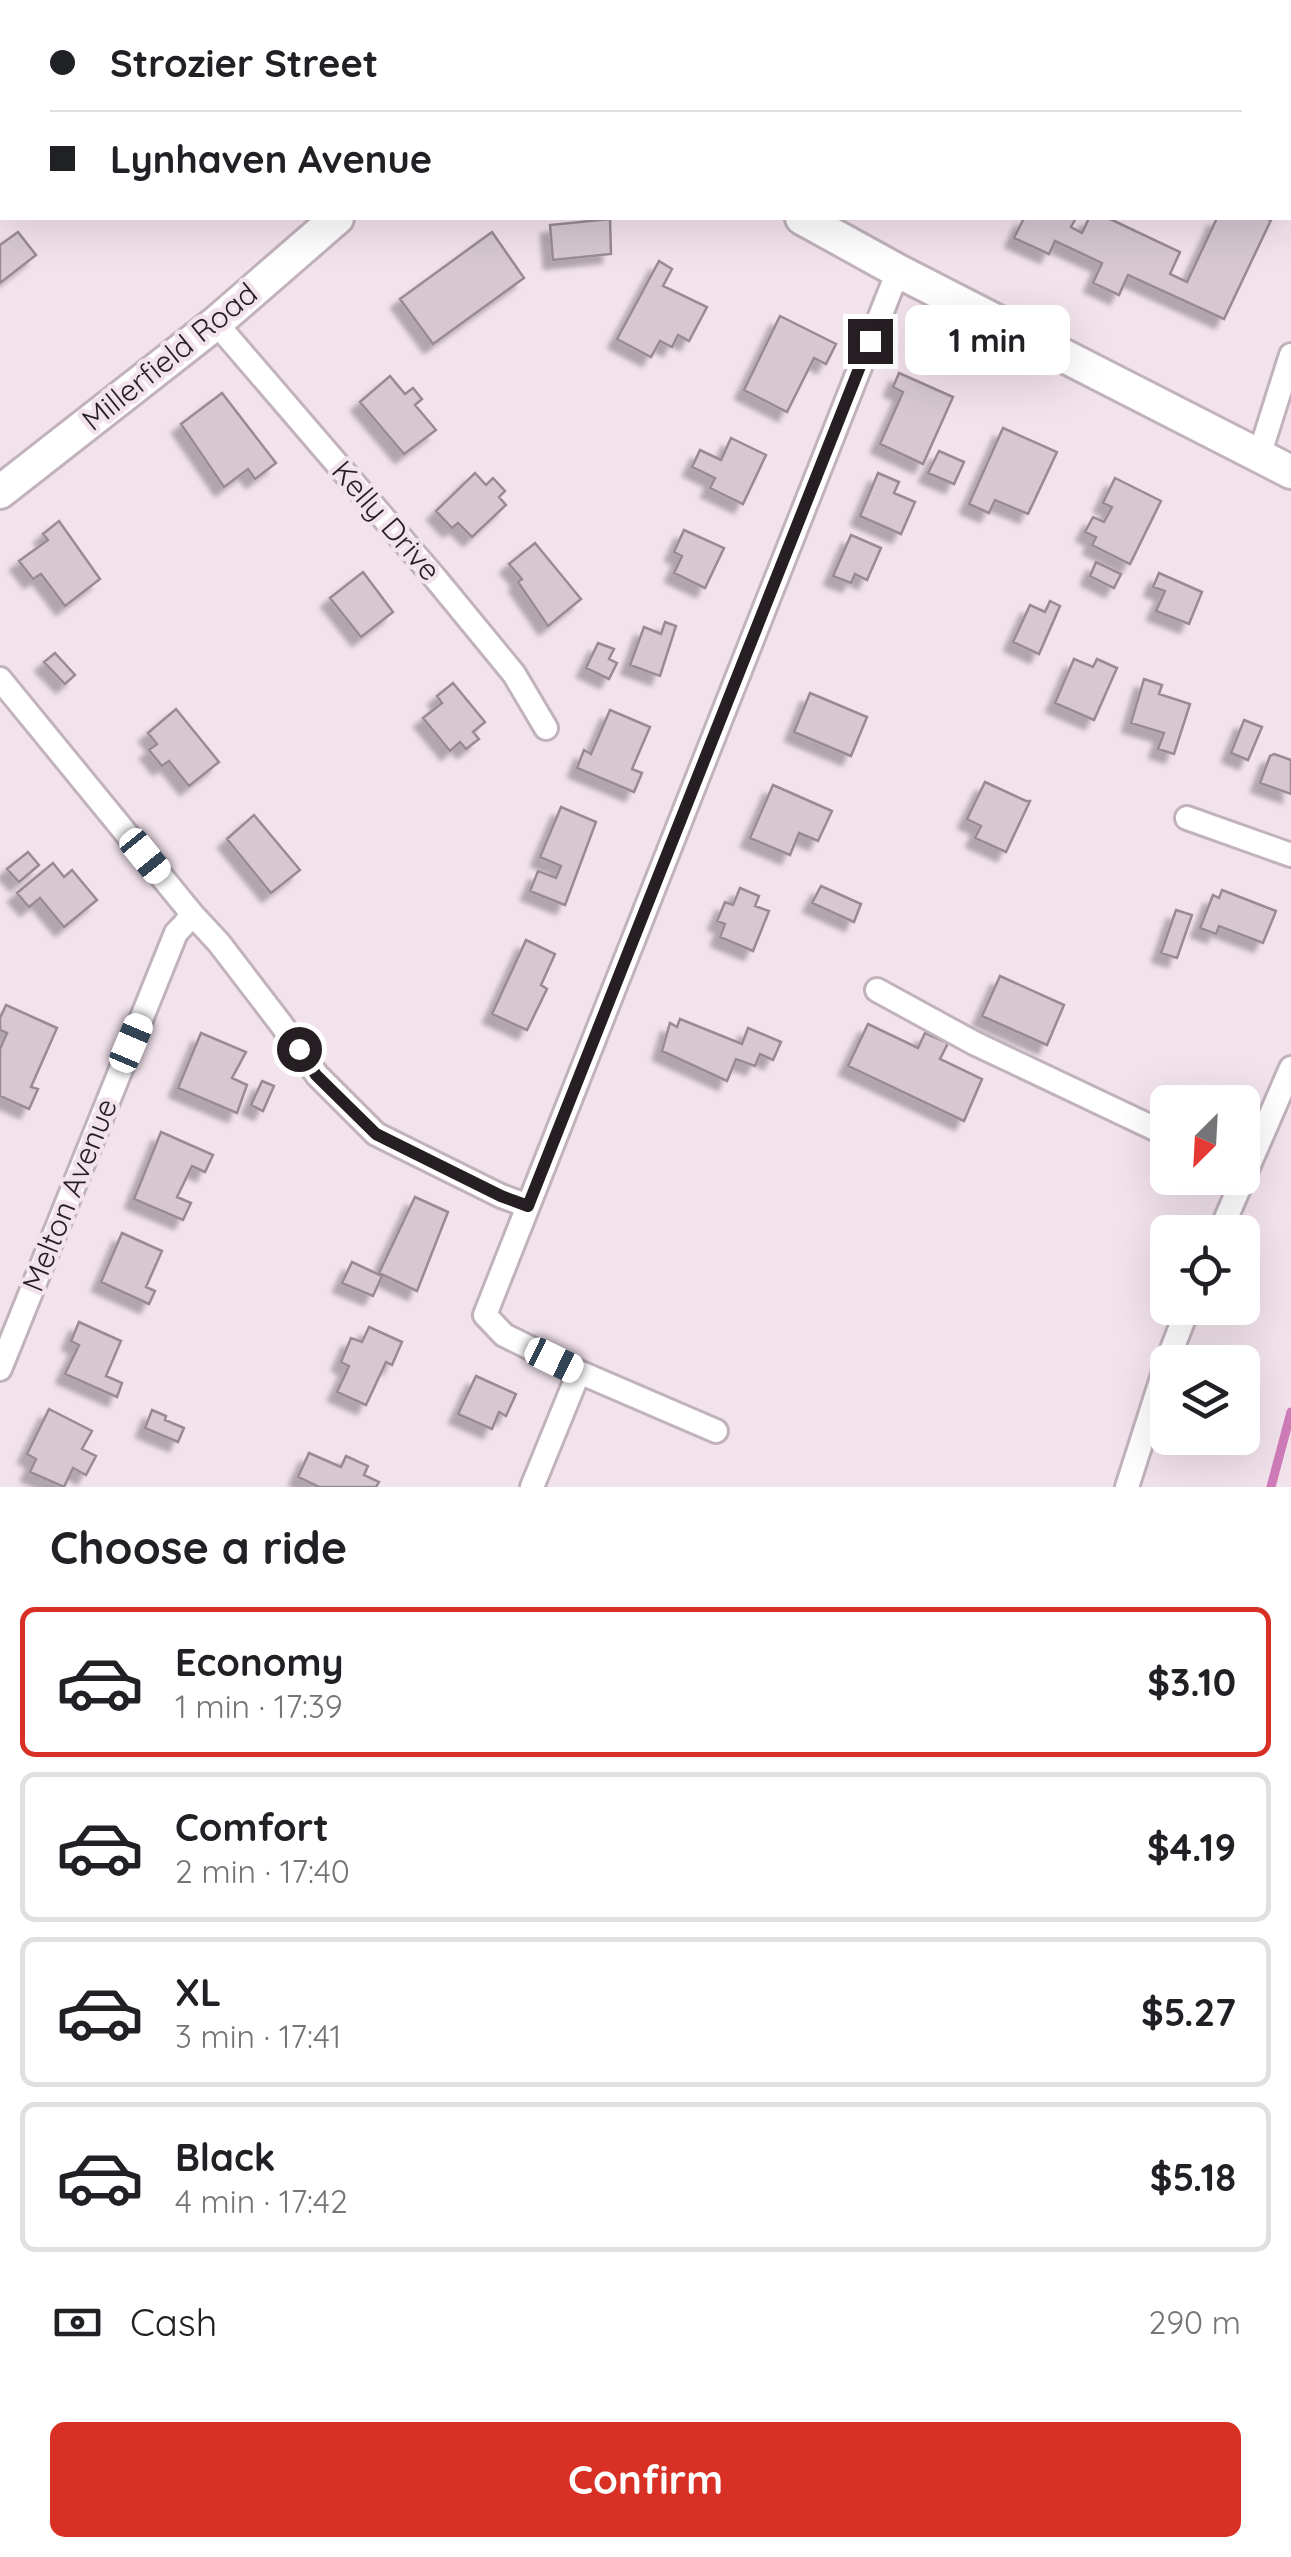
<!DOCTYPE html>
<meta charset="utf-8">
<style>
body{margin:0;font-family:Quicksand,sans-serif;background:#f2f2f2;color:#202124;height:100vh;display:flex;flex-direction:column;font-size:38px;white-space:nowrap}
*{box-sizing:border-box;margin:0}
p{font-size:32px;color:#757577}
.icon{flex:none;width:55px;height:55px;fill:none;stroke:currentColor;stroke-width:2;stroke-linecap:round;stroke-linejoin:round}
.map{position:relative;height:1487px;overflow:hidden}
.details{display:flex;flex-direction:column;background:#fff;flex:1}
.details>*{flex:none}
.guide{position:absolute;left:0px;top:0px;width:1292px;height:220px;box-shadow:0 10px 40px #0002;display:grid;align-content:center;height:220px;padding:0 50px;background:#fff}
.needle{width:65px;rotate:204deg}
.tools{position:absolute;left:1150px;top:1085px;display:grid;gap:20px}
.tools a{display:grid;place-items:center;width:110px;height:110px;border-radius:15px;background:#fff;box-shadow:0 10px 40px #0002;font-size:50px}
.end{position:absolute;width:45px;height:45px;margin:-22px;border:12px solid #251f23;background:#fff;box-shadow:0 0 0 5px #fff}
.from{border-radius:50%}
.bubble{position:absolute;height:70px;border-radius:15px;background:#fff;box-shadow:0 10px 40px #0002;font-size:32px;font-weight:700;line-height:70px;text-align:center}
.car{position:absolute;width:30px;height:60px;margin:-30px -15px;border-radius:12px;box-shadow:0 0 8px 2px #0007;background:linear-gradient(#fff 24%,#345 0 40%,#fff 0 76%,#345 0 86%,#fff 0)}
.guide b{display:flex;align-items:center;gap:35px;height:95px;font-size:38px}
.guide b+b{border-top:2px solid #e0e0e0}
.guide i{width:25px;height:25px;background:#202124}
ul{padding:0;list-style:none}
li{display:flex;align-items:center;gap:30px;height:150px;margin:0 20px 15px;padding:0 30px;border:5px solid #e0e0e0;border-radius:15px}
li div{flex:1}
li b{display:block;font-size:38px}
li em{font-style:normal;font-weight:700}
li.current{border-color:#d93025}
li>.icon{width:90px;height:90px;stroke-width:1.5}
h2{padding:0 50px;font-size:45px;line-height:120px}
.pay{display:flex;align-items:center;gap:25px;height:110px;padding:0 50px;font-size:38px}
.pay p{margin-inline-start:auto}
.primary-button{display:flex;gap:20px;margin-top:auto;padding:20px 50px}
.primary-button a{flex:1;height:115px;border-radius:15px;background:#d93025;color:#fff;font-size:40px;font-weight:700;line-height:115px;text-align:center}
.map>svg:first-child{display:block}
</style>
<div class="map">
<svg width="1291" height="1487" viewBox="0 0 1291 1487">
<defs>
<filter id="shadow"><feDropShadow dx="-9" dy="9" stdDeviation="2.5" flood-color="#0004"/></filter>
</defs>
<rect width="100%" height="100%" fill="#f2e2ec"/>
<g fill="none" stroke-linecap="round" stroke-linejoin="round">
<!-- stream -->
<path stroke="#cf7cb8" stroke-width="9" d="M 1271,1487 L 1291,1412"/>
</g>
<!-- building -->
<path fill="#d6c7d1" stroke="#998a94" stroke-width="2.5" filter="url(#shadow)" d="M 1024,218 L 1076,218 L 1071,227 L 1082,233 L 1089,218 L 1108,218 L 1180,252 L 1170,274 L 1187,282 L 1217,218 L 1264,218 L 1271,220 L 1224,319 L 1128,275 L 1119,295 L 1093,283 L 1102,263 L 1055,241 L 1049,254 L 1014,238 Z
M 610,219 L 611,254 L 553,260 L 550,225 Z
M 18,232 L 36,255 L 0,283 L 0,245 Z
M 492,232 L 524,278 L 433,344 L 400,299 Z
M 659,261 L 672,269 L 663,286 L 707,307 L 689,341 L 678,335 L 672,347 L 660,341 L 651,357 L 617,339 Z
M 780,316 L 836,344 L 826,364 L 814,358 L 787,412 L 744,390 Z
M 899,373 L 953,397 L 923,464 L 880,444 L 903,392 L 893,387 Z
M 390,376 L 405,394 L 413,388 L 422,399 L 415,405 L 436,430 L 404,454 L 360,402 Z
M 222,393 L 276,463 L 255,479 L 248,469 L 224,487 L 181,424 Z
M 1003,428 L 1057,452 L 1028,514 L 995,500 L 989,513 L 969,504 Z
M 731,438 L 766,455 L 743,504 L 710,488 L 715,478 L 692,467 L 700,450 L 721,460 Z
M 939,451 L 964,462 L 954,484 L 928,473 Z
M 475,473 L 486,485 L 493,478 L 505,491 L 499,497 L 506,505 L 472,537 L 458,523 L 452,528 L 436,511 Z
M 878,473 L 899,482 L 894,493 L 915,502 L 901,534 L 860,516 Z
M 1115,478 L 1161,501 L 1130,564 L 1092,545 L 1096,537 L 1085,532 L 1093,517 L 1104,522 L 1112,507 L 1103,503 Z
M 59,521 L 100,579 L 65,606 L 41,574 L 33,579 L 19,561 L 48,540 L 43,534 Z
M 684,530 L 724,548 L 705,588 L 674,573 L 682,556 L 674,552 Z
M 851,535 L 881,548 L 867,580 L 855,574 L 851,583 L 833,576 Z
M 535,543 L 581,599 L 548,626 L 518,582 L 522,579 L 509,564 Z
M 1096,562 L 1121,574 L 1114,588 L 1090,576 Z
M 363,572 L 393,612 L 361,637 L 330,598 Z
M 1159,573 L 1202,592 L 1189,624 L 1156,611 L 1165,591 L 1153,587 Z
M 1050,601 L 1060,606 L 1039,654 L 1013,642 L 1030,605 L 1045,612 Z
M 665,622 L 676,626 L 660,676 L 630,665 L 644,627 L 661,634 Z
M 598,643 L 614,649 L 609,659 L 617,663 L 609,679 L 586,668 Z
M 55,653 L 75,675 L 65,684 L 44,662 Z
M 1074,659 L 1093,667 L 1097,659 L 1117,668 L 1094,720 L 1055,703 Z
M 1144,679 L 1162,685 L 1159,694 L 1190,704 L 1174,754 L 1158,749 L 1164,733 L 1131,723 Z
M 453,683 L 485,722 L 473,732 L 479,739 L 466,749 L 460,742 L 450,751 L 423,718 L 442,703 L 437,696 Z
M 810,693 L 867,717 L 851,756 L 794,732 Z
M 176,709 L 219,762 L 189,786 L 169,761 L 162,766 L 149,750 L 157,744 L 148,733 Z
M 610,710 L 650,727 L 632,769 L 642,773 L 634,792 L 577,768 L 584,750 L 591,754 Z
M 1244,720 L 1262,727 L 1248,760 L 1231,753 Z
M 1274,754 L 1291,760 L 1291,794 L 1260,783 L 1270,756 Z
M 985,782 L 1026,801 L 1030,801 L 1006,852 L 975,838 L 981,826 L 967,819 Z
M 773,785 L 832,811 L 818,841 L 799,833 L 790,855 L 750,838 Z
M 561,807 L 596,822 L 565,905 L 530,891 L 538,871 L 556,878 L 561,866 L 540,857 Z
M 254,815 L 300,870 L 271,893 L 227,839 Z
M 28,852 L 39,865 L 19,882 L 7,869 Z
M 53,863 L 64,877 L 72,870 L 97,900 L 64,927 L 40,898 L 29,907 L 17,893 Z
M 821,886 L 861,904 L 854,922 L 812,903 Z
M 740,888 L 759,896 L 755,906 L 769,911 L 753,951 L 720,937 L 725,924 L 717,921 L 725,902 L 733,905 Z
M 1222,890 L 1276,911 L 1263,943 L 1219,926 L 1216,934 L 1200,928 L 1213,895 L 1219,898 Z
M 1176,910 L 1192,915 L 1177,958 L 1161,953 Z
M 526,940 L 555,954 L 541,985 L 547,989 L 527,1030 L 492,1014 Z
M 1000,976 L 1064,1005 L 1047,1045 L 982,1016 Z
M 6,1005 L 57,1028 L 31,1087 L 38,1089 L 29,1109 L 0,1096 L 0,1049 L 7,1033 L 0,1030 L 0,1018 Z
M 680,1019 L 742,1044 L 748,1028 L 781,1042 L 773,1060 L 760,1054 L 755,1066 L 736,1059 L 727,1081 L 662,1051 L 670,1023 L 677,1027 Z
M 868,1024 L 918,1048 L 925,1033 L 948,1043 L 940,1059 L 982,1079 L 964,1121 L 848,1066 Z
M 201,1033 L 246,1052 L 232,1078 L 247,1085 L 237,1113 L 178,1088 Z
M 262,1081 L 274,1086 L 263,1111 L 251,1105 Z
M 161,1132 L 213,1155 L 205,1172 L 192,1166 L 177,1197 L 191,1203 L 183,1220 L 134,1199 Z
M 415,1197 L 448,1212 L 417,1291 L 379,1273 Z
M 122,1233 L 162,1251 L 146,1287 L 155,1291 L 149,1304 L 101,1282 Z
M 352,1262 L 382,1276 L 373,1296 L 342,1283 Z
M 79,1322 L 121,1341 L 106,1376 L 122,1383 L 117,1397 L 65,1374 L 79,1345 L 71,1341 Z
M 369,1327 L 402,1342 L 392,1365 L 386,1362 L 366,1405 L 337,1392 L 349,1366 L 341,1362 L 351,1338 L 362,1342 Z
M 476,1376 L 516,1394 L 506,1416 L 499,1412 L 492,1429 L 458,1414 Z
M 49,1409 L 92,1431 L 82,1449 L 96,1456 L 86,1475 L 73,1468 L 64,1487 L 30,1472 L 36,1459 L 27,1454 Z
M 152,1410 L 166,1416 L 165,1420 L 184,1428 L 178,1442 L 145,1428 Z
M 309,1453 L 341,1467 L 346,1456 L 368,1466 L 364,1475 L 379,1482 L 376,1487 L 319,1487 L 298,1477 Z"/>
<g fill="none" stroke-linecap="round" stroke-linejoin="round">
<!-- lane casing -->
<g stroke="#c1b2bc" stroke-width="16">
<path id="lane" d="M 276,0 L 279,2"/>
</g>
<!-- street casing -->
<g stroke="#c1b2bc" stroke-width="28">
<path id="street" d="M 564,2 L 566,0
M 216,323 L 436,579 L 514,674 L 546,728
M 1259,456 L 1291,355
M 0,679 L 193,915 L 219,943 L 281,1024 L 317,1075 L 376,1134 L 501,1196 L 528,1206
M 1187,818 L 1291,855
M 877,990 L 974,1043 L 1168,1135
M 1220,1232 L 1291,1068
M 0,1369 L 176,933 L 193,915
M 716,1431 L 579,1372 L 504,1335 L 485,1315 L 898,271
M 532,1487 L 579,1372
M 1127,1487 L 1167,1362 L 1188,1308"/>
</g>
<!-- secondary casing -->
<g stroke="#c1b2bc" stroke-width="38">
<path id="secondary" d="M 451,0 L 454,2
M 802,218 L 898,271 L 1291,472
M 0,492 L 216,323 L 337,218"/>
</g>
<!-- lane -->
<use href="#lane" stroke="#fff" stroke-width="11"/>
<!-- street -->
<use href="#street" stroke="#fff" stroke-width="22"/>
<!-- secondary -->
<use href="#secondary" stroke="#fff" stroke-width="32"/>
</g>
<g fill="none" stroke-linecap="round" stroke-linejoin="round">
<!-- route -->
<path stroke="#251f23" stroke-width="12" d="M 299,1049 L 316,1075 L 376,1134 L 501,1196 L 528,1206 L 870,341"/>
</g>
<g text-anchor="middle" stroke-width="9" stroke-linejoin="round" paint-order="stroke">
<!-- street labels -->
<g font-size="30" fill="#251f23" stroke="#f2e2ec">
<text transform="translate(170 357) rotate(-39)" y="10">Millerfield Road</text>
<text transform="translate(386 521) rotate(49)" y="10">Kelly Drive</text>
<text transform="translate(70 1195) rotate(-68)" y="10">Melton Avenue</text>
</g>
</g>
</svg>
<div class="tools">
<a><svg class="needle" viewBox="-14 -14 28 28"><path d="M0-13l5 13h-10z" fill="#e53935"/><path d="M0 13l5-13h-10z" fill="#757577"/></svg></a>
<a><svg class="icon" aria-label="locate" viewBox="0 0 24 24"><circle cx="12" cy="12" r="6"/><path d="M12 2v4M12 18v4M2 12h4M18 12h4"/></svg></a>
<a><svg class="icon" aria-label="layers" viewBox="0 0 24 24"><path d="M12 4l9 5-9 5-9-5zM3 14l9 5 9-5"/></svg></a>
</div>
<i class="end from" style="left:299px;top:1049px"></i>
<i class="end" style="left:870px;top:341px"></i>
<div class="bubble" style="left:905px;top:305px;width:165px">1 min</div>
<i class="car" style="left:145px;top:856px;rotate:141deg"></i>
<i class="car" style="left:131px;top:1043px;rotate:23deg"></i>
<i class="car" style="left:554px;top:1360px;rotate:116deg"></i>
<div class="guide">
<b><i class="from"></i>Strozier Street</b>
<b><i></i>Lynhaven Avenue</b>
</div>
</div>
<section class="details">
<h2>Choose a ride</h2>
<ul>
<li class="current"><svg class="icon" aria-label="car" viewBox="0 0 24 24"><path d="M5 17H2v-5l4-1 3-4h7l3 4 3 1v5h-3M9 17h6M6 11h13"/><circle cx="7" cy="17" r="2"/><circle cx="17" cy="17" r="2"/></svg><div><b>Economy</b><p>1 min · 17:39</p></div><em>$3.10</em></li>
<li><svg class="icon" aria-label="car" viewBox="0 0 24 24"><path d="M5 17H2v-5l4-1 3-4h7l3 4 3 1v5h-3M9 17h6M6 11h13"/><circle cx="7" cy="17" r="2"/><circle cx="17" cy="17" r="2"/></svg><div><b>Comfort</b><p>2 min · 17:40</p></div><em>$4.19</em></li>
<li><svg class="icon" aria-label="car" viewBox="0 0 24 24"><path d="M5 17H2v-5l4-1 3-4h7l3 4 3 1v5h-3M9 17h6M6 11h13"/><circle cx="7" cy="17" r="2"/><circle cx="17" cy="17" r="2"/></svg><div><b>XL</b><p>3 min · 17:41</p></div><em>$5.27</em></li>
<li><svg class="icon" aria-label="car" viewBox="0 0 24 24"><path d="M5 17H2v-5l4-1 3-4h7l3 4 3 1v5h-3M9 17h6M6 11h13"/><circle cx="7" cy="17" r="2"/><circle cx="17" cy="17" r="2"/></svg><div><b>Black</b><p>4 min · 17:42</p></div><em>$5.18</em></li>
</ul>
<div class="pay"><svg class="icon" aria-label="cash" viewBox="0 0 24 24"><path d="M3 7h18v10H3z"/><circle cx="12" cy="12" r="2"/></svg>Cash<p>290 m</p></div>
<div class="primary-button"><a>Confirm</a></div>
</section>
